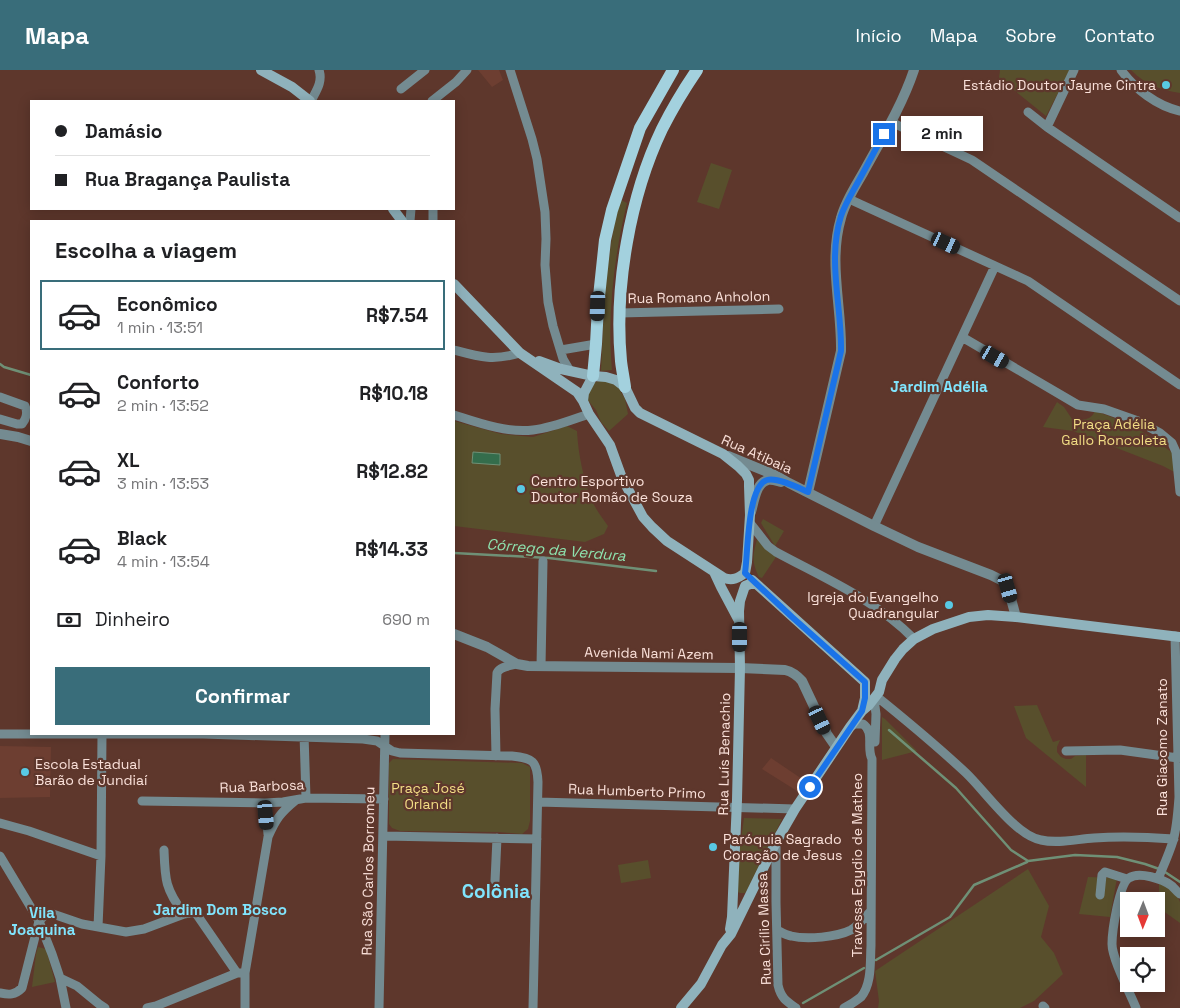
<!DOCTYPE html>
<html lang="pt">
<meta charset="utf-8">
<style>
body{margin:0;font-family:"Space Grotesk",sans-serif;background:#f2f2f2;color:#202124;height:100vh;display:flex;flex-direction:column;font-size:19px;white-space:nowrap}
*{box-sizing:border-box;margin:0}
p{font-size:16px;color:#757577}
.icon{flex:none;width:28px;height:28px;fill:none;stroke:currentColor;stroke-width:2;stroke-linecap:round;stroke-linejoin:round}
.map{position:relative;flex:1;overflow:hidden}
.sheet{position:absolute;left:30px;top:150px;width:425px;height:515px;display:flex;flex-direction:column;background:#fff;border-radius:0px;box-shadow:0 2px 12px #0003}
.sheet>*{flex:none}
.top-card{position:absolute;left:30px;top:30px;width:425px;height:110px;border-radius:0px;box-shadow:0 2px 12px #0003;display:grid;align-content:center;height:110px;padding:0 25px;background:#fff}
.needle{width:32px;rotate:181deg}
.buttons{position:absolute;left:1120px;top:822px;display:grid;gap:10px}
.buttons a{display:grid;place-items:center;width:45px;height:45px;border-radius:0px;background:#fff;box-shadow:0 2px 12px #0003;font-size:25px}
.end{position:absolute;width:22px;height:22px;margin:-11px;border:6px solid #1a73e8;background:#fff;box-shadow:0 0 0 2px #fff}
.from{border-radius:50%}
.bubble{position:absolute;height:35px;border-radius:0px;background:#fff;box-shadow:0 2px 12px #0003;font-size:16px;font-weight:600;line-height:35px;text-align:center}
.car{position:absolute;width:15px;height:30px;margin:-15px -8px;border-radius:6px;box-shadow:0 0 4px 1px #0007;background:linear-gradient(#222 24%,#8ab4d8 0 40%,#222 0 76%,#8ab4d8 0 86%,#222 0)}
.top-card b{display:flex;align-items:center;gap:18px;height:48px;font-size:19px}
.top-card b+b{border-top:1px solid #e0e0e0}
.top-card i{width:12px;height:12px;background:#202124}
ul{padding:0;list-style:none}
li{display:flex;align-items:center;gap:15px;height:70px;margin:0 10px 8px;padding:0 15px;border:2px solid transparent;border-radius:0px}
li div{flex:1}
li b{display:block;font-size:19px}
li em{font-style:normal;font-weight:600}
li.selected{border-color:#396d7a}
li>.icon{width:45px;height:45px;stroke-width:1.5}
h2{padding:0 25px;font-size:22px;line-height:60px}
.pay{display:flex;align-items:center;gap:12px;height:55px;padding:0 25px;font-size:19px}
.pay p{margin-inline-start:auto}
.cta{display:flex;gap:10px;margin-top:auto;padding:10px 25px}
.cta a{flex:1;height:58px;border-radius:0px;background:#396d7a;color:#fff;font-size:20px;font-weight:600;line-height:58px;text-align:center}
header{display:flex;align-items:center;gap:30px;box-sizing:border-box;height:70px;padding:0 25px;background:#396d7a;color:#fff}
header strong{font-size:24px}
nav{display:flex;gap:28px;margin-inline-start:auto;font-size:18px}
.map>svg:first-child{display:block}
</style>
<header>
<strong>Mapa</strong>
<nav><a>Início</a><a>Mapa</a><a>Sobre</a><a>Contato</a></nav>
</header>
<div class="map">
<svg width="1180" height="938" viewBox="0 0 1180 938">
<rect width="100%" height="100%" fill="#5e372c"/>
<!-- built -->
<path fill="#6d3e31" d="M 478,0 L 499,0 L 503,10 L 492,17 Z
M 0,676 L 51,677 L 50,727 L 0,728 Z
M 771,688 L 805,711 L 797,721 L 762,699 Z"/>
<!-- green -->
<path fill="#584f2c" d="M 1000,0 L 1070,0 L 1046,46 L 999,8 Z
M 1131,0 L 1180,0 L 1180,23 C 1160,20 1146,15 1131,0 Z
M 711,93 L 732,100 L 719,139 L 697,132 Z
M 619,129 L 627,133 C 614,187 607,244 612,300 L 601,301 L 605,215 L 611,174 Z
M 604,309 L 618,317 L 625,329 L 628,344 L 609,361 L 601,352 L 596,340 L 586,328 L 591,314 Z
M 1057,332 L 1064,337 L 1072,349 C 1081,350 1091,351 1095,341 L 1133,355 L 1180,388 L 1180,405 L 1163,396 L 1073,361 L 1043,357 Z
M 454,351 L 501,364 L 533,367 L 567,356 L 577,361 C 578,383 584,413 593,433 C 597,441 603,449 608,456 L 604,464 L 585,472 L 454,456 Z
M 763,449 L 784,461 L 775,476 L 761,453 Z
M 758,465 L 776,487 L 762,508 L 759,507 C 750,489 754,483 758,465 Z
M 1037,635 L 1053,672 L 1060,670 L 1057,677 L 1057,682 L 1061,687 L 1066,689 L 1071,689 L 1075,686 L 1086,685 L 1086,717 L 1026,668 L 1014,636 Z
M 882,647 L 885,649 L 917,681 L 882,690 Z
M 393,689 L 522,693 L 530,697 L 530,751 L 528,759 L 522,764 L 499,762 L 400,761 L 392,758 L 389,754 L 389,693 Z
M 744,748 L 782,749 L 747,820 L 745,823 L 740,823 L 736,821 L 739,784 Z
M 648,790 L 651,808 L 621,813 L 618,795 Z
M 1028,799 L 1049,836 L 1041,867 L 1054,883 L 1063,904 L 1034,931 L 1020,938 L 878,938 L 879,931 L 875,901 Z
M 1088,807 L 1117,808 L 1110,847 L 1079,844 Z
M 1159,813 C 1167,816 1177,822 1180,832 C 1180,838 1180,847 1180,853 L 1159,838 Z
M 38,877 L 46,879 L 55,912 L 32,917 L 36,884 Z"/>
<!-- water -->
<path fill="#346d4c" stroke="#6f9076" d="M 473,382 L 500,384 L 500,395 L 472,393 Z"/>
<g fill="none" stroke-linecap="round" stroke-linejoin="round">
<!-- stream -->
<path stroke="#6f9076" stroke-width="2.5" d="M 0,294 L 4,297 L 31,305
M 454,483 L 549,488 L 656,501
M 889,660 L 956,718 L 1011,780 L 1028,791 L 1075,785 L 1117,787 L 1145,794 L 1162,800 L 1180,812
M 876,890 L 950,847 L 974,815 L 1027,792
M 803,933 L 864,898"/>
<!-- minor -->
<path stroke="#748b91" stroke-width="9" d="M 510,0 L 532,69 L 537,89 L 545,142 L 546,169 L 545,195 L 548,232 L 553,256 L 563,289 L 570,301
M 1121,0 C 1135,19 1157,36 1180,41
M 401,19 L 425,0
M 311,31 C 316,21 323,12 319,0
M 432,31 L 456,12 L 467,0
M 1028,42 L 1047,57 L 1180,148
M 891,52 L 972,90 L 1053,145 L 1180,231
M 1047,57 L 1074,0
M 849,129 L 1028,211 L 1180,315
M 433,139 L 433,151
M 410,151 L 411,139
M 620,243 L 779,239
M 962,267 L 1078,335 L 1104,339 L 1138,351 L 1160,363 L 1172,373 L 1176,382 L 1180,422
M 454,280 C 480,287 493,291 520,283
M 561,280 L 596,274
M 0,327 L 25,336 C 28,342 26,349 22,354 L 17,354 L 0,349
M 454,345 C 479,353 506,363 533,360 C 552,358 571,350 589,344
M 750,453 L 768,476 L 776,482 C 824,508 876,530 914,569
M 874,456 L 995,196
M 541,596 L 543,491
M 876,626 C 907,651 937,676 966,703 C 985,721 1016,766 1041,770 C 1058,774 1077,769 1094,768 C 1120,766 1147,767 1174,769
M 874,629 L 876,644 L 875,672
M 0,664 L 203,664 L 363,669 L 377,671 L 392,681 L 400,683 L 512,686 C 533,688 537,691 538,712 L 533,938
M 304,664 L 306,728
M 1066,681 L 1120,680 L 1178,688
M 496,686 L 495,639 L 497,603 C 500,596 510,596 517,594
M 142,731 L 265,733 L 283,732 L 306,728 L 384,729
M 538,732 L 795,739
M 265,733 L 268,764
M 0,753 L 29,761 L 101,786
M 384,766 L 537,769
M 776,773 L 776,832 L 778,915 C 781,928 786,931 796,938
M 164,780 C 165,809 165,819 184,844
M 0,786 L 39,851 L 52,884 L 60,908 L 66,938
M 1158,809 C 1163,797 1169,784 1173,771 C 1177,757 1178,741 1179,727 L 1175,566
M 495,811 L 497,768
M 1100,825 L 1102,805 L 1105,802 L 1127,809
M 98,857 L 101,786 L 102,664
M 777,860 C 781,862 786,865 791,866 C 807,870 837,867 851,860 C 858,856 865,847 871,841
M 60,908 L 77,916 L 99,934 L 105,938
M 0,923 C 9,925 15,925 22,918 L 39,851 L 46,844 L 50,843 L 82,854 L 126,862 L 144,859 L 184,844 L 195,842 L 237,903 L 245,903
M 1043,936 L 1045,938
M 147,938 L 156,936 L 237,903
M 245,938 L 245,903 L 268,767 C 276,749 280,743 296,730
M 379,938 L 385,664
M 844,938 C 850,935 856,931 861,927 C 872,914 870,892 871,876 L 872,689 C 866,678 875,662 863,654 L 855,654 L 850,657
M 1136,938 C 1130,923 1112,889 1112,874 C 1112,862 1119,814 1129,808 C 1139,801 1163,809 1172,816 C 1175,819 1177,822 1180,824"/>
<!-- tertiary -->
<path stroke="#748b91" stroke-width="10" d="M 0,364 L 18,367 L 31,371
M 728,386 L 775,405 L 789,413 L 874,456 L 918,477 L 991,505 L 1005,512 L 1008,518 L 1016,547
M 808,422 L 841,281 C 842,237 828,192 841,148 C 845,132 855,117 863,103 C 881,70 902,36 914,0
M 751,442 C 754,432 756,412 768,410 C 772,409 777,411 781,412
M 454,564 L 487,577 L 517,594 L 528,596 L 740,598 L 785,600 C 793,602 797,605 802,611 L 827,664 L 836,677"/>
<!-- secondary -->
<path stroke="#8fb2bc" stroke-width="10" d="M 261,0 L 292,17 L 310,31
M 393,139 L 402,151
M 454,214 L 520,283 L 577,322 L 583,331 L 589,344 L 610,375 L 622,408 L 643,447 L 652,457 L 667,471 L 724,508 C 733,511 738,508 745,503
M 539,291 L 561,299 L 593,306 L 606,307 L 616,310 L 625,317 L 635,338 L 640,343 L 723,384 L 738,396 L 746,404 L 749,410 L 749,416 L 750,445 L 747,492 L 745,503
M 583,331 L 584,323 L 593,306
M 714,502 L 721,517 L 738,549
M 752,510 L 865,612
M 862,641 L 865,628 L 865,612
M 730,859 L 732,847 L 737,730 L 740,598 L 739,541 L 740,531 L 745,516 L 750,514 L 756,514
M 681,938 L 701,914 L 722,875 L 731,864 L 776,772 L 795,739 L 850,657 L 862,641 L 869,635 L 879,622 L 882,610 L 895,589 L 903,579 L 914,569 L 933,559 L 969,547 L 988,545 L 1016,547 L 1180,567"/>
<!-- primary -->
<path stroke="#a3d1de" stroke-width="12" d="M 593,306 L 596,274 L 598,236 L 605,170 L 612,140 L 640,58 L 673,0
M 625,317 C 624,309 622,300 621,291 C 614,217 630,126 662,59 C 672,39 684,19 697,0"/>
</g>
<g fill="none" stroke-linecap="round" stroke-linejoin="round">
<!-- route -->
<path stroke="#1a73e8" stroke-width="6" d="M 810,717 L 862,641 L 865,628 L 865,612 L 792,547 L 745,503 C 748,484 747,416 767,410 C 777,407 799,418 808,422 L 841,281 C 842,237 827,190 841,146 C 845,134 852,123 858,112 C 867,96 875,80 884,64"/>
</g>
<!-- markers -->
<g fill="#58c9e4" stroke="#5e372c" stroke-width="2">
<circle cx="1166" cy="15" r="5"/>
<circle cx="521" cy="419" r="5"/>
<circle cx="949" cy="535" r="5"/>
<circle cx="25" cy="702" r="5"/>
<circle cx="713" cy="777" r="5"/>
</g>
<g text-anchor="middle" stroke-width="4.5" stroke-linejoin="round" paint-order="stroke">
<!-- poi labels -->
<g font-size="14" fill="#fae0d9" stroke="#5e372c" text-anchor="start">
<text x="1156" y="20" text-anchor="end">Estádio Doutor Jayme Cintra</text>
<text x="531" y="416">Centro Esportivo<tspan x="531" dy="16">Doutor Romão de Souza</tspan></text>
<text x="939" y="532" text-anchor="end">Igreja do Evangelho<tspan x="939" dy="16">Quadrangular</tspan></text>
<text x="35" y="699">Escola Estadual<tspan x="35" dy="16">Barão de Jundiaí</tspan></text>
<text x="723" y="774">Paróquia Sagrado<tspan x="723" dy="16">Coração de Jesus</tspan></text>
</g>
<!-- street labels -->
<g font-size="14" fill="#fae0d9" stroke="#5e372c">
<text transform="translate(699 227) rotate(-1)" y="5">Rua Romano Anholon</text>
<text transform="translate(757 384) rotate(24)" y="5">Rua Atibaia</text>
<text transform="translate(649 583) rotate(1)" y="5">Avenida Nami Azem</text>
<text transform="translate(1162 677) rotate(-90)" y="5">Rua Giacomo Zanato</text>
<text transform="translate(724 684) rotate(-89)" y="5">Rua Luís Benachio</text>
<text transform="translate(262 716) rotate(-2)" y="5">Rua Barbosa</text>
<text transform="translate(637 721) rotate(2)" y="5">Rua Humberto Primo</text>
<text transform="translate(857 795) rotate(-90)" y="5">Travessa Egydio de Matheo</text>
<text transform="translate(368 801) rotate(-89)" y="5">Rua São Carlos Borromeu</text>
<text transform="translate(764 859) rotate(-92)" y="5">Rua Cirílio Massa</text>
</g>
<!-- park labels -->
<g font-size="14" fill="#f2dd85" stroke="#5e372c">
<text x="1114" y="359">Praça Adélia<tspan x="1114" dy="16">Gallo Roncoleta</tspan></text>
<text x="428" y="723">Praça José<tspan x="428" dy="16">Orlandi</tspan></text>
</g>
<!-- neighbourhood labels -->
<g font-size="15" font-weight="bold" fill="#80e4fd" stroke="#5e372c">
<text x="939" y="322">Jardim Adélia</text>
<text x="220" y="845">Jardim Dom Bosco</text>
<text x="42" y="848">Vila<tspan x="42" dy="17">Joaquina</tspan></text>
</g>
<!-- water labels -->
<g font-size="15" font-style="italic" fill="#8ee3af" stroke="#5e372c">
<text transform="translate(556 480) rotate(5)" y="5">Córrego da Verdura</text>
</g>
<!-- district labels -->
<g font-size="19" font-weight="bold" fill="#80e4fd" stroke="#5e372c">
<text x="496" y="828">Colônia</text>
</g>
</g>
</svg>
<div class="buttons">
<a><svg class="needle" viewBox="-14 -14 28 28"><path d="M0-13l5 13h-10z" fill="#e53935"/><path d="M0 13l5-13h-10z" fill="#757577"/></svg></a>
<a><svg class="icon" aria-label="locate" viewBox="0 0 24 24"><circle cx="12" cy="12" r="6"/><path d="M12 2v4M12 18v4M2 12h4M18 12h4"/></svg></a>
</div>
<i class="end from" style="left:810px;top:717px"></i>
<i class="end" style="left:884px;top:64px"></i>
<div class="bubble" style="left:901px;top:46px;width:82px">2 min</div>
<i class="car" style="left:946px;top:173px;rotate:115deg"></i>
<i class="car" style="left:598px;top:236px;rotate:182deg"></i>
<i class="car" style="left:995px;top:287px;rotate:120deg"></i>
<i class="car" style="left:1008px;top:518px;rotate:164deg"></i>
<i class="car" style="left:740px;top:567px;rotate:180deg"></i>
<i class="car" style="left:820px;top:650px;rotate:155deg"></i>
<i class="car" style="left:266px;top:745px;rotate:175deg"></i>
<div class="top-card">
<b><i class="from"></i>Damásio</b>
<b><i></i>Rua Bragança Paulista</b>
</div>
<section class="sheet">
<h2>Escolha a viagem</h2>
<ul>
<li class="selected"><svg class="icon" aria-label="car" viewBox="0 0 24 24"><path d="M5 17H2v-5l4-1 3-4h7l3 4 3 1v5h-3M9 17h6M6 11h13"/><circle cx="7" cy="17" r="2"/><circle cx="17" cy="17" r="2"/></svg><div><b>Econômico</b><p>1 min · 13:51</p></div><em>R$7.54</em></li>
<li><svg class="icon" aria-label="car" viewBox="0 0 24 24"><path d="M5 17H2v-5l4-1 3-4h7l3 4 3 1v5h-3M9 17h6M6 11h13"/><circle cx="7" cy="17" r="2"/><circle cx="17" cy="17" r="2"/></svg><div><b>Conforto</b><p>2 min · 13:52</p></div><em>R$10.18</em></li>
<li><svg class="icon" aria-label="car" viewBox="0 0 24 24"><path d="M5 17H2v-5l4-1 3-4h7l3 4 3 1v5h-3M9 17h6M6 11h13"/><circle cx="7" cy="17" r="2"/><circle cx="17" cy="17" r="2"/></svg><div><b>XL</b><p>3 min · 13:53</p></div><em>R$12.82</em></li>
<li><svg class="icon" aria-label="car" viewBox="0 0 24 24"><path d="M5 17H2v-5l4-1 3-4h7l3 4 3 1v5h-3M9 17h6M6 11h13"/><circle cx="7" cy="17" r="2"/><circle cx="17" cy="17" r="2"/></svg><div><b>Black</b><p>4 min · 13:54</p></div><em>R$14.33</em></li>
</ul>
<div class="pay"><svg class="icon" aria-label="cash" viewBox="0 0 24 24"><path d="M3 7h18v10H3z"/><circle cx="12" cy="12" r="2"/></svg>Dinheiro<p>690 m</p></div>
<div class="cta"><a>Confirmar</a></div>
</section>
</div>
